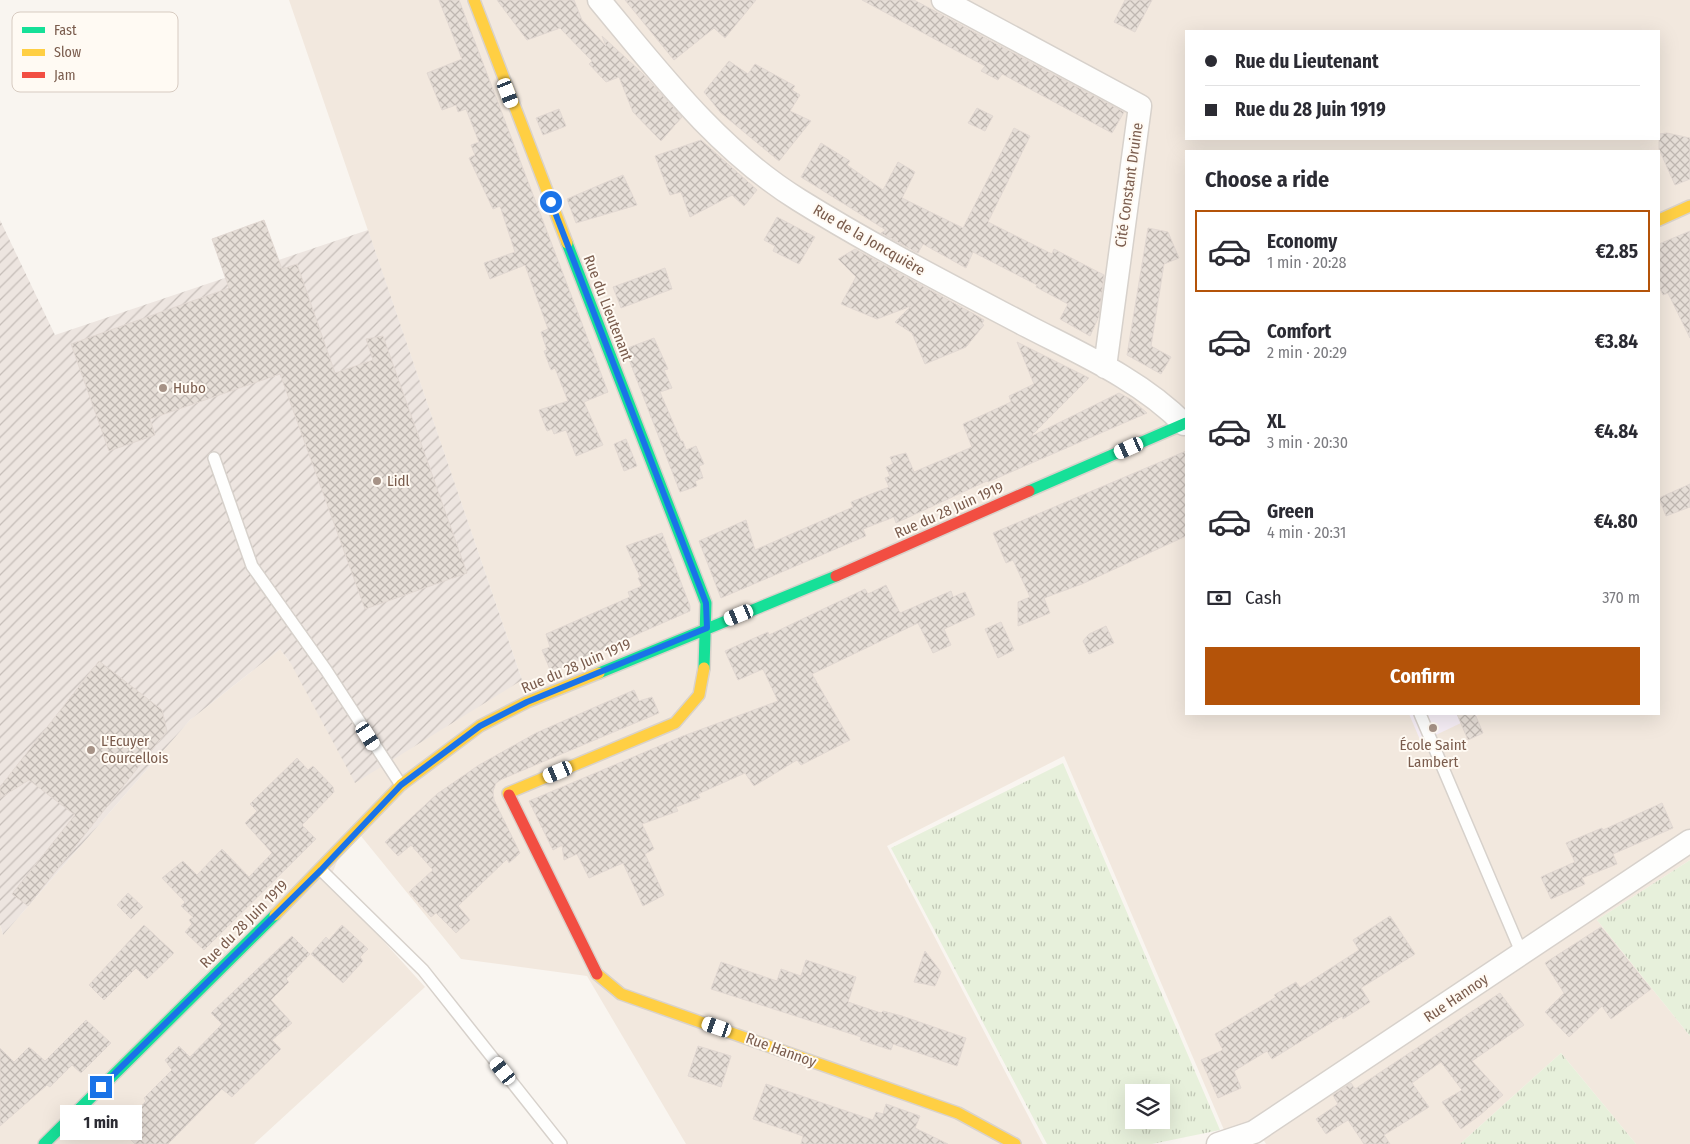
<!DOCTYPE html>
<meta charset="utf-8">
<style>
body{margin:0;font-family:"Fira Sans Condensed",sans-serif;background:#f7f7f7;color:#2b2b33;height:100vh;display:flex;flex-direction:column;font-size:19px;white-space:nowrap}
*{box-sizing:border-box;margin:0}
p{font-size:16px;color:#7c7c81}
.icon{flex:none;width:28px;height:28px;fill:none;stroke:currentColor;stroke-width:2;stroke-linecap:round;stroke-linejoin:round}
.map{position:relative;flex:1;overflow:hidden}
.sheet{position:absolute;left:1185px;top:150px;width:475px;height:565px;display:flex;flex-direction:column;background:#fff;border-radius:0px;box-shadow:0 5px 20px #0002}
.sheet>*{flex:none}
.guide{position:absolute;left:1185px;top:30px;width:475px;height:110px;border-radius:0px;box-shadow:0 5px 20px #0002;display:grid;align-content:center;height:110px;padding:0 20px;background:#fff}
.controls{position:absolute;left:1125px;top:1084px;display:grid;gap:10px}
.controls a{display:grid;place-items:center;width:45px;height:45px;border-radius:0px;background:#fff;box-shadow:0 5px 20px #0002;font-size:25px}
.end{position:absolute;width:22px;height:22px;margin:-11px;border:6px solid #1a73e8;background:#fff;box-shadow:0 0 0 2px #fff}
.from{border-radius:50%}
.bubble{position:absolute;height:35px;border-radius:0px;background:#fff;box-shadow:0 5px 20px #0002;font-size:16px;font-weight:700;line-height:35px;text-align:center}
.car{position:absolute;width:15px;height:30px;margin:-15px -8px;border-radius:6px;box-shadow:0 0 4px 1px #0007;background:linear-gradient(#fff 24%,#345 0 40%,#fff 0 76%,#345 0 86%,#fff 0)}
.guide b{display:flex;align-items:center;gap:18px;height:48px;font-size:19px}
.guide b+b{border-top:1px solid #e1e1e2}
.guide i{width:12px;height:12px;background:#2b2b33}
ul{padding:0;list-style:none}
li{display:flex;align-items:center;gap:15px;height:82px;margin:0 10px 8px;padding:0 10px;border:2px solid transparent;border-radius:0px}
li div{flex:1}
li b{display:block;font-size:19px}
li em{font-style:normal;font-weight:700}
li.on{border-color:#b45309}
li>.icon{width:45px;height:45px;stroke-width:1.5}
h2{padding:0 20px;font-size:22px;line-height:60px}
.pay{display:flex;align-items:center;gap:12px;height:55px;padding:0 20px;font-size:19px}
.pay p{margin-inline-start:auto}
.cta{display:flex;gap:10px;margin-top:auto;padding:10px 20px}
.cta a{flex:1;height:58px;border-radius:0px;background:#b45309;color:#fff;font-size:20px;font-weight:700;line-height:58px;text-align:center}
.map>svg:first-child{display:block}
</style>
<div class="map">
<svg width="1690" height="1144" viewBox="0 0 1690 1144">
<defs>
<pattern id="industrial-furrows" width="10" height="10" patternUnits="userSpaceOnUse" patternTransform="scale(1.25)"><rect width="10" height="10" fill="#ede5e0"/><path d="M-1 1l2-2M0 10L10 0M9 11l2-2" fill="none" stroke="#c5bdb8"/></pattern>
<pattern id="grass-tufts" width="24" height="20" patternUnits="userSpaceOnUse" patternTransform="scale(1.25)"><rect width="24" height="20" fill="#e7f0db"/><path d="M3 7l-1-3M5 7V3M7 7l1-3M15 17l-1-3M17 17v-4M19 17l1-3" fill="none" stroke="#c0c6b4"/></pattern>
<pattern id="building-cross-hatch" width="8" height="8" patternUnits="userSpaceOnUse" patternTransform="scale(1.25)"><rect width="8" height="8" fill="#e6ded7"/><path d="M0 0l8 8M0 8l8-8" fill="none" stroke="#bfb7b1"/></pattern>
</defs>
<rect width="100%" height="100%" fill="#f9f5f0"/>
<!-- residential -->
<path fill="#f2e8de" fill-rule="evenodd" d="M 289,0 L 1690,0 L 1690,860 L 1597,920 L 1690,1036 L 1690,1144 L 1636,1144 L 1561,1053 L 1460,1144 L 1266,1144 L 1263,1139 L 1230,1144 L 1064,756 L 887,846 L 1043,1144 L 686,1144 L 587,976 L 461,959 L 352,825 L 329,881 L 425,987 L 254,1144 L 0,1144 L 0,924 L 3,935 L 190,720 L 280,649 L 290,662 L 522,680 ZM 1186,31 L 1659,31 L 1659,139 L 1186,139 ZM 1186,151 L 1659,151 L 1659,714 L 1186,714 Z"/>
<!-- industrial -->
<path fill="url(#industrial-furrows)" d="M 0,220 L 55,335 L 368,230 L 522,680 L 355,783 L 290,662 L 280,649 L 190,720 L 3,935 L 0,924 Z"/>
<!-- education -->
<path fill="#f6eef6" d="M 1409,714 L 1480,714 L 1421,742 Z"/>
<!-- grass -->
<path fill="url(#grass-tufts)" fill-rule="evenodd" d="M 1063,763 L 1220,1130 L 1152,1144 L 1047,1144 L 891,848 ZM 1161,1092 L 1161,1120 L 1134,1120 L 1134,1092 Z
M 1690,860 L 1690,1036 L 1597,920 Z
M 1561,1053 L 1636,1144 L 1460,1144 Z"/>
<!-- building -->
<path fill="url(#building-cross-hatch)" stroke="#e2d8d2" d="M 439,0 L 459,0 L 608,392 L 584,402 L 603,445 L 576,456 L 566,430 L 554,434 L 552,429 L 547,431 L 539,410 L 568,401 L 555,368 L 551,370 L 544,351 L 547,350 L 541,332 L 548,329 L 525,265 L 490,279 L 484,263 L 515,252 L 500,206 L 493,209 L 469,158 L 475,155 L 471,145 L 479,142 L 466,109 L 458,112 L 456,105 L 442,110 L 427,73 L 462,59 Z
M 497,0 L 574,0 L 582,20 L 606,46 L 602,36 L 642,73 L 682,117 L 661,141 L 633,112 L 619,77 L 606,82 L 589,64 L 592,61 L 560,28 L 527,40 Z
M 625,0 L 756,0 L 725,38 L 714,28 L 674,60 Z
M 862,0 L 914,0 L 1124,112 L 1112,133 L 1004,75 L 1002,74 L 998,80 L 981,71 L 985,66 Z
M 1125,0 L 1152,0 L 1135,32 L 1114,22 Z
M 729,61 L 748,74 L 755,64 L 795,86 L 792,90 L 800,95 L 790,111 L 811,121 L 779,161 L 721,113 L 704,92 Z
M 977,108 L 993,116 L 985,131 L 968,123 Z
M 559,109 L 566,126 L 543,135 L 536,118 Z
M 1014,128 L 1030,136 L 988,222 L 1052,254 L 1054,249 L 1104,275 L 1099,316 L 1090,336 L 1060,319 L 1068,304 L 1036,287 L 1037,285 L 973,252 L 966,268 L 923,244 L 918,253 L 881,233 L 886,230 L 801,177 L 821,143 L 850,161 L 847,165 L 883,190 L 898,162 L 915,172 L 902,198 L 963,228 Z
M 1667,133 L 1690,138 L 1690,179 L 1675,185 L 1659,149 L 1659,134 Z
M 701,140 L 757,190 L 744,206 L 732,195 L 690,217 L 681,192 L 670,195 L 655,156 Z
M 623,175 L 637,205 L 576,223 L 567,199 Z
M 777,217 L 815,237 L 799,264 L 773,251 L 775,246 L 764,240 Z
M 264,220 L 282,269 L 297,264 L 335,373 L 373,360 L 366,339 L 383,336 L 467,573 L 365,609 L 280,374 L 150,419 L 155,435 L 109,451 L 71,344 L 229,288 L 212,239 Z
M 1148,228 L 1168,232 L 1179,258 L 1164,264 L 1151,346 L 1171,357 L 1161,374 L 1127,355 Z
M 1690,231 L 1690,338 L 1668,293 L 1663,295 L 1659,287 L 1659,244 Z
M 855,249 L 974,314 L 984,320 L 982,324 L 984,325 L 966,347 L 925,364 L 912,333 L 895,322 L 911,306 L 877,319 L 841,304 L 856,277 L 838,259 Z
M 665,268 L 672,289 L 621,308 L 613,287 Z
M 654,338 L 668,369 L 664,370 L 672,388 L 660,392 L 681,441 L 683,441 L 686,450 L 696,446 L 704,464 L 699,466 L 703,478 L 695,481 L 697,486 L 680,492 L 625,349 Z
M 1017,342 L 1089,378 L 1030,437 L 1119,393 L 1132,400 L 1147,413 L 988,482 L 987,481 L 896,523 L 894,517 L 863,529 L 866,536 L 721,598 L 699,541 L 746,520 L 755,550 L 853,507 L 851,502 L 889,487 L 885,478 L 890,476 L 886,467 L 893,464 L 890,457 L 906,453 L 914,472 L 972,447 L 963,424 L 1011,402 L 1009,396 L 1034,384 Z
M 626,439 L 637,466 L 624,471 L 614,444 Z
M 1186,451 L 1186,536 L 1082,584 L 1044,598 L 1050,613 L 1018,626 L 1018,602 L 1030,597 L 1013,560 L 1006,563 L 993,533 Z
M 1690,484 L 1690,507 L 1666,516 L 1659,498 Z
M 662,533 L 690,606 L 690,611 L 551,672 L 542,650 L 550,647 L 546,634 L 630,597 L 628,592 L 642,586 L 638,578 L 640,577 L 626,546 Z
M 886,585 L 900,613 L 951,591 L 953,597 L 965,592 L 975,615 L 944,629 L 951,645 L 933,653 L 918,623 L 812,674 L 850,740 L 801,765 L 797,760 L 754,786 L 745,773 L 698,794 L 700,798 L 676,807 L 678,811 L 642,824 L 654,849 L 645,854 L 664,895 L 643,906 L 623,863 L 589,878 L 577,854 L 564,860 L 562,845 L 553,850 L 529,801 L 683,736 L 778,701 L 763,669 L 738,680 L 725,651 L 768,632 L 769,635 L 865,589 L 868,594 Z
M 1001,622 L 1014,650 L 998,658 L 985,629 Z
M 1106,626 L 1114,643 L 1089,654 L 1083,641 L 1089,634 Z
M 99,661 L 162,710 L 167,731 L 28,906 L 12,894 L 75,815 L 29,780 L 0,798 L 0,787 Z
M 634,690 L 639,701 L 652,697 L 659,713 L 502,779 L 496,783 L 493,791 L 494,800 L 520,853 L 509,863 L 507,859 L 458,906 L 470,920 L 456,933 L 436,913 L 431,917 L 409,892 L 433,870 L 411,845 L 398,856 L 385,842 L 437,794 L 479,765 L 536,733 Z
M 1457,714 L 1475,714 L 1483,733 L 1468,740 Z
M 297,758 L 308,770 L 313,766 L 333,787 L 334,792 L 302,825 L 316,839 L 204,950 L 185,932 L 192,924 L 189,920 L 193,917 L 181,906 L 185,902 L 162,878 L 183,861 L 197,875 L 222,849 L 249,877 L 272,853 L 245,823 L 257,811 L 250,804 Z
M 1662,803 L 1673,828 L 1613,854 L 1617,864 L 1582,878 L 1585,884 L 1551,899 L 1541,877 L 1575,862 L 1566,843 L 1602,828 L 1603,830 Z
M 128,893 L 143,907 L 131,919 L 117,905 Z
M 1390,916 L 1415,954 L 1361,988 L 1370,1002 L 1343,1019 L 1342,1016 L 1272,1059 L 1267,1051 L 1234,1071 L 1241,1088 L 1218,1098 L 1201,1060 L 1223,1050 L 1215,1034 L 1276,997 L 1274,995 L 1296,982 L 1300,988 L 1359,950 L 1353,940 Z
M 144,925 L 174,953 L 147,979 L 136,968 L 104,1000 L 89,985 Z
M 342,925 L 368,949 L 360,957 L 363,961 L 343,983 L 311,954 L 326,937 L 329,940 Z
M 1601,927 L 1651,989 L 1611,1019 L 1602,1006 L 1569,1037 L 1545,1012 L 1564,993 L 1545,963 Z
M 292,936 L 310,954 L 286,979 L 289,982 L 271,1000 L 292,1023 L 272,1040 L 281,1049 L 232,1097 L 222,1089 L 168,1144 L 135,1144 L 119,1128 L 146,1101 L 144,1098 L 172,1070 L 165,1060 L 179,1046 L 190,1057 L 222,1024 L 211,1013 Z
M 925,951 L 941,972 L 935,986 L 914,982 Z
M 806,960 L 856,977 L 848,1002 L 881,1013 L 883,1011 L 902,1016 L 966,1038 L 957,1066 L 893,1044 L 891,1050 L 860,1040 L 861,1037 L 711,989 L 721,962 L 777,981 L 781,969 L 801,976 Z
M 1500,993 L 1524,1025 L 1472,1061 L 1503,1095 L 1480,1115 L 1461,1129 L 1442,1102 L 1462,1090 L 1441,1062 L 1412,1083 L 1429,1107 L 1384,1135 L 1390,1144 L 1364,1144 L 1348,1120 L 1326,1134 L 1316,1119 L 1338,1104 L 1333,1095 L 1351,1083 L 1355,1089 Z
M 86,1020 L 111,1043 L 81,1073 L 72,1065 L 50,1087 L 47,1085 L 0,1126 L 0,1048 L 14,1062 L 29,1047 L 45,1061 Z
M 698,1046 L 731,1056 L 721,1087 L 688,1076 Z
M 766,1084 L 873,1120 L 876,1112 L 883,1114 L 886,1104 L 920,1116 L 915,1128 L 948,1144 L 801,1144 L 803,1136 L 753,1119 Z"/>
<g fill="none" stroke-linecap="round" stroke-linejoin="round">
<!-- lane casing -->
<g stroke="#d7d1cb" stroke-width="14">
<path id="lane" d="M 214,458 L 252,566 L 326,670 L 401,785
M 1420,714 L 1522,954
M 321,870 L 423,970 L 561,1144"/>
</g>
<!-- street casing -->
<g stroke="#d7d1cb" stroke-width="25">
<path id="street" d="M 599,0 C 659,72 718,150 799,200 C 873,246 951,286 1027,326 C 1081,354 1141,380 1184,424
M 943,0 L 1140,106 L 1105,367
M 1218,1144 L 1254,1132 L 1690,841"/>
</g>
<!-- fast casing -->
<g stroke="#d9d2cb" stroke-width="14">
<path id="fast" d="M 567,243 L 706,603 L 704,668
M 1029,491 L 1186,423
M 599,673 L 836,576
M 44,1144 L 275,915"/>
</g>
<!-- slow casing -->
<g stroke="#d9d2cb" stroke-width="14">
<path id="slow" d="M 474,0 L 567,243
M 1659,220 L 1690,206
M 509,795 L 508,793 L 675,723 L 699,695 L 704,668
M 275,915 L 401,785 L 480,726 L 527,702 L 599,673
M 597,974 L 621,994 L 958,1113 L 1015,1144"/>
</g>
<!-- jam casing -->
<g stroke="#d9d2cb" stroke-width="14">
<path id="jam" d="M 836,576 L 1029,491
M 509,795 L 597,974"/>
</g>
<!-- lane -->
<use href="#lane" stroke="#fefefd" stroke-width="11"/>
<!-- street -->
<use href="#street" stroke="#fefefd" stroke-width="22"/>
<!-- fast -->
<use href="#fast" stroke="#16e098" stroke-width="11"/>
<!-- slow -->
<use href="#slow" stroke="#ffcf43" stroke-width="11"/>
<!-- jam -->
<use href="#jam" stroke="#f24e42" stroke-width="11"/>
</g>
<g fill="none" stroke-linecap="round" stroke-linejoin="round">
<!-- route -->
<path stroke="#1a73e8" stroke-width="6" d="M 101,1087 L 321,870 L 401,785 L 480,726 L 527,702 L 707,628 L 706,603 L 551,202"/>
</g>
<!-- markers -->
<g fill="#a69286" stroke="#fffaf3" stroke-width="2">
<circle cx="163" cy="388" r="5"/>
<circle cx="377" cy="481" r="5"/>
<circle cx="1433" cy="728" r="5"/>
<circle cx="91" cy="750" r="5"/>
</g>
<g text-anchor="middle" stroke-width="4" stroke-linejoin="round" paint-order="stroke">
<!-- street labels -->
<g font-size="15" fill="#7a5c4d" stroke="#fffaf3">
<text transform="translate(1129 185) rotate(-82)" y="5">Cité Constant Druine</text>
<text transform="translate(869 240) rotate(30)" y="5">Rue de la Joncquière</text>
<text transform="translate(608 308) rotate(69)" y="5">Rue du Lieutenant</text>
<text transform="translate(949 510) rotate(-24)" y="5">Rue du 28 Juin 1919</text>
<text transform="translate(576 666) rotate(-23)" y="5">Rue du 28 Juin 1919</text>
<text transform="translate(244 924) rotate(-45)" y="5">Rue du 28 Juin 1919</text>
<text transform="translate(1456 998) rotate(-34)" y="5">Rue Hannoy</text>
<text transform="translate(781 1050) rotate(20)" y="5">Rue Hannoy</text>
</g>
<!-- poi labels -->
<g font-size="15" fill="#7a5c4d" stroke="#fffaf3" text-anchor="start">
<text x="173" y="393">Hubo</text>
<text x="387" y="486">Lidl</text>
<text x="101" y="746">L'Ecuyer<tspan x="101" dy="17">Courcellois</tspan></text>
<text x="1433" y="750" text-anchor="middle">École Saint<tspan x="1433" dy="17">Lambert</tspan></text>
</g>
</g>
<!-- legend -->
<rect x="12" y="12" width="166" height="80" rx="8" fill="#fffaf3" stroke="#d7cbc1" stroke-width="1"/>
<rect x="22" y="27" width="23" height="6" fill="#16e098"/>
<rect x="22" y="49" width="23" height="7" fill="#ffcf43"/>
<rect x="22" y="72" width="23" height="6" fill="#f24e42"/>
<g font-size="14" fill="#7a5c4d">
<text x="54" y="35">Fast</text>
<text x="54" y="57">Slow</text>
<text x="54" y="80">Jam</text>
</g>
</svg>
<div class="controls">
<a><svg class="icon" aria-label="layers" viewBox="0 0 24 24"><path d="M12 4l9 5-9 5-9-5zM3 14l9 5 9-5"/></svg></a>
</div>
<i class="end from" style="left:551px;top:202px"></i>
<i class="end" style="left:101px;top:1087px"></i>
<div class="bubble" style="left:60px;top:1105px;width:82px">1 min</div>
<i class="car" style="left:508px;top:93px;rotate:159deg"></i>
<i class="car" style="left:1129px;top:448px;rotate:246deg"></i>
<i class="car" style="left:739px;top:615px;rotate:248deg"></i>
<i class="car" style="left:368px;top:736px;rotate:147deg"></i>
<i class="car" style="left:558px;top:772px;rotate:247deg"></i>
<i class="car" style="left:717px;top:1027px;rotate:289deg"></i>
<i class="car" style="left:503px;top:1071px;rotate:321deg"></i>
<div class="guide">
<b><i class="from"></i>Rue du Lieutenant</b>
<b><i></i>Rue du 28 Juin 1919</b>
</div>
<section class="sheet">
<h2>Choose a ride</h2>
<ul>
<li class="on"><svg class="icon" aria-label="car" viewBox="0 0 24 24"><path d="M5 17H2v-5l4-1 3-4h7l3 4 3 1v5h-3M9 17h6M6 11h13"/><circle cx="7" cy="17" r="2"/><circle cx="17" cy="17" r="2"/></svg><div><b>Economy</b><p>1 min · 20:28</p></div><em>€2.85</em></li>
<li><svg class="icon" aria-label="car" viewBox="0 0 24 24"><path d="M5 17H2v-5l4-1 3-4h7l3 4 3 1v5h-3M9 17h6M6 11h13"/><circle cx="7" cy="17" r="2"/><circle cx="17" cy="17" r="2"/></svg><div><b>Comfort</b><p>2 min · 20:29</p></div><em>€3.84</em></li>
<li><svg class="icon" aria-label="car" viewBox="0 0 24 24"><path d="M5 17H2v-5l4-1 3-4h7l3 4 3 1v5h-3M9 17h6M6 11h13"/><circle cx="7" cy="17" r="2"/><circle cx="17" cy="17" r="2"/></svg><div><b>XL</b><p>3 min · 20:30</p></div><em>€4.84</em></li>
<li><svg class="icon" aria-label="car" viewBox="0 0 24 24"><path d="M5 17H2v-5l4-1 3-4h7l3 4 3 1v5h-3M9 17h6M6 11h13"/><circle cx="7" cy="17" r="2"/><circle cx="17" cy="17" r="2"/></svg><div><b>Green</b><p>4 min · 20:31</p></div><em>€4.80</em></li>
</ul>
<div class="pay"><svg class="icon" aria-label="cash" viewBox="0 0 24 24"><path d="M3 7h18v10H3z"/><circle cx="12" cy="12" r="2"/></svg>Cash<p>370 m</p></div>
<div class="cta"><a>Confirm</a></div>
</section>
</div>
